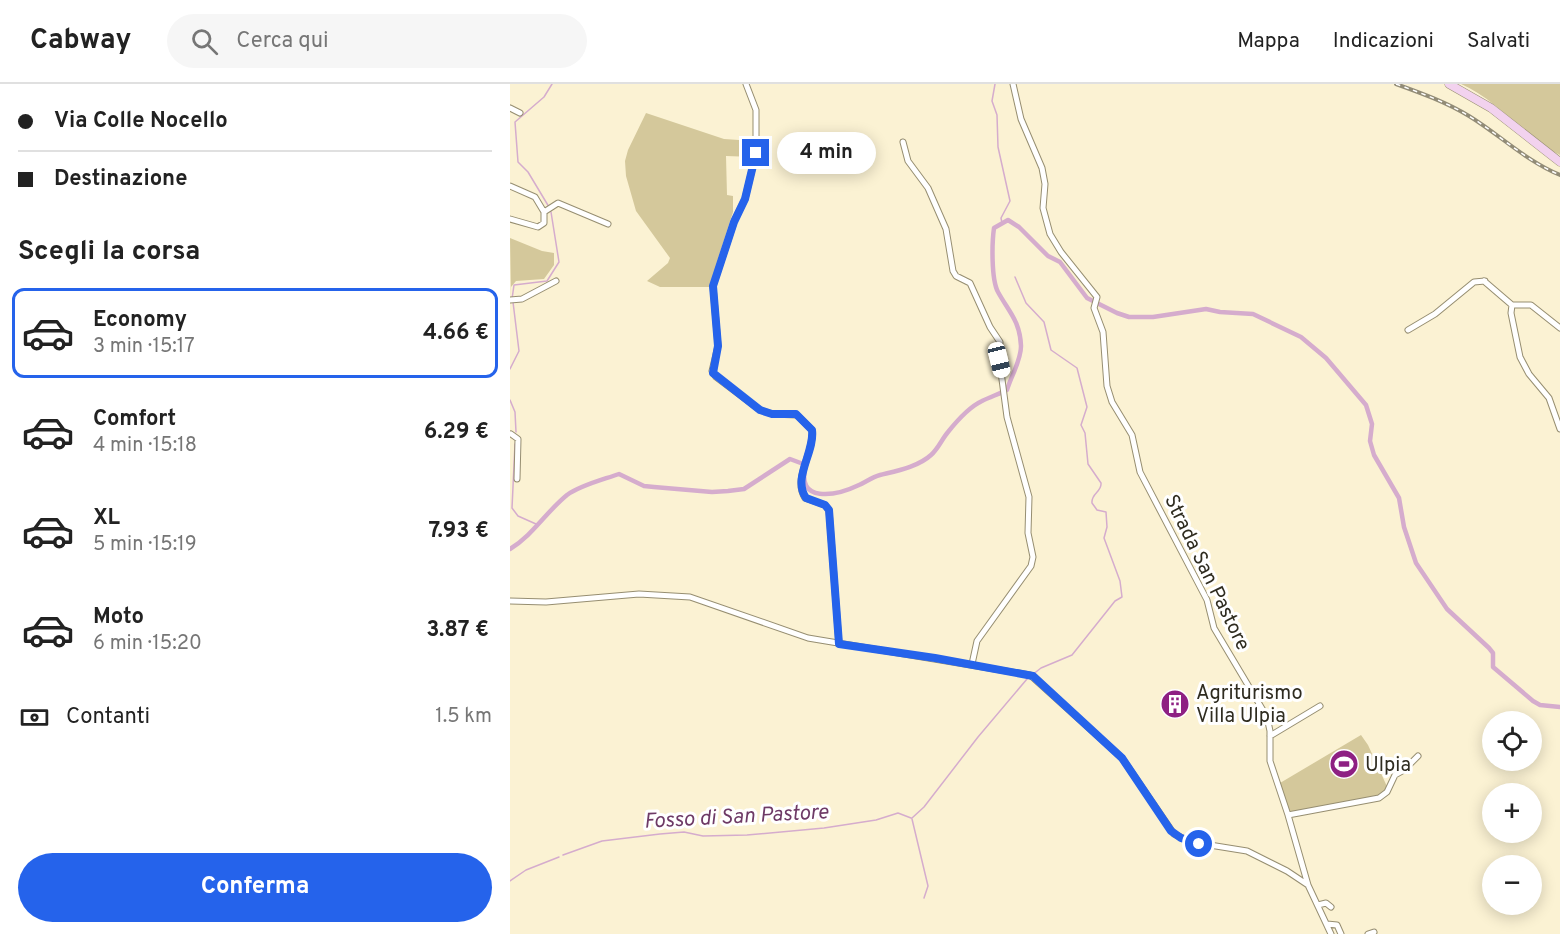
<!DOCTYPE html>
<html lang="it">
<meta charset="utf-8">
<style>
body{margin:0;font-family:Overpass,sans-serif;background:#f6f6f6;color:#222;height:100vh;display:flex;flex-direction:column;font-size:22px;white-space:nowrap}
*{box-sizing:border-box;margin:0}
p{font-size:20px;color:#767676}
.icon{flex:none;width:33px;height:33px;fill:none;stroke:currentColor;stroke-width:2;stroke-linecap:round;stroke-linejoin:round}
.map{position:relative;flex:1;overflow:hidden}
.side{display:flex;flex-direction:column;background:#fff;width:510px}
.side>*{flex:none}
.banner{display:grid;align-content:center;height:132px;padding:0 18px;background:#fff}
.buttons{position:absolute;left:972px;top:627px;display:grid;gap:12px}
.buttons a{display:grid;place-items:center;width:60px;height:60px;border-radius:50%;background:#fff;box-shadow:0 3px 15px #0003;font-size:30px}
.end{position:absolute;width:27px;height:27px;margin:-14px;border:8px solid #2563eb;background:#fff;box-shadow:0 0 0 3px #fff}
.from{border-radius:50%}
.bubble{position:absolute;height:42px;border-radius:21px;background:#fff;box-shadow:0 3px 15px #0003;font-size:20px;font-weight:700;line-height:42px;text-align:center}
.car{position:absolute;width:18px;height:36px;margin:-18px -9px;border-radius:8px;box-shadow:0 0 4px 2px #0007;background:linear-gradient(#fff 24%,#345 0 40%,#fff 0 76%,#345 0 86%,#fff 0)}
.banner b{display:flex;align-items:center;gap:21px;height:57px;font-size:22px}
.banner b+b{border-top:2px solid #e0e0e0}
.banner i{width:15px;height:15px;background:#222}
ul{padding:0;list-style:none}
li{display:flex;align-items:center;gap:18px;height:90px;margin:0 12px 9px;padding:0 6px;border:3px solid transparent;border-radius:12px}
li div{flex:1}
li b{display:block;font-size:22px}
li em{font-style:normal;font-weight:700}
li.on{border-color:#2563eb}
li>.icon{width:54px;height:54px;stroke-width:1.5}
h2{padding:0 18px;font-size:27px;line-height:72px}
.pay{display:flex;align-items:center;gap:15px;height:66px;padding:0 18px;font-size:22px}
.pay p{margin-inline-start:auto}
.primary-button{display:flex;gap:12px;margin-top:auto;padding:12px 18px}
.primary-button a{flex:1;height:69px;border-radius:36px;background:#2563eb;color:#fff;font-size:24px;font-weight:700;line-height:69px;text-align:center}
header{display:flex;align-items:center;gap:36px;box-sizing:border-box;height:84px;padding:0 30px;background:#fff;border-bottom:2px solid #e0e0e0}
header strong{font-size:28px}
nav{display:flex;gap:33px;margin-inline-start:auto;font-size:21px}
.search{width:420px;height:54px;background:#f6f6f6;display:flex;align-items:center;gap:15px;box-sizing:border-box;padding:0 21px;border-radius:33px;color:#767676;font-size:22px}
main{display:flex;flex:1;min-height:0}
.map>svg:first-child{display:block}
</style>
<header>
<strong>Cabway</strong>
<div class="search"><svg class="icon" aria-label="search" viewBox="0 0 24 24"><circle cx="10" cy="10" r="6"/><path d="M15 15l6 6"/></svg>Cerca qui</div>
<nav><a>Mappa</a><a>Indicazioni</a><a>Salvati</a></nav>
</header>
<main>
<section class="side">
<div class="banner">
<b><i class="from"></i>Via Colle Nocello</b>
<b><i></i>Destinazione</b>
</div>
<h2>Scegli la corsa</h2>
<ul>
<li class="on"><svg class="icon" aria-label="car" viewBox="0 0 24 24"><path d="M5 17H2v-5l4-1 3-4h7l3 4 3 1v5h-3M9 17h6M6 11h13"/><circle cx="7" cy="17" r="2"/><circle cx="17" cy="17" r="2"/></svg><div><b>Economy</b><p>3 min · 15:17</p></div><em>4.66 €</em></li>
<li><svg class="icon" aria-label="car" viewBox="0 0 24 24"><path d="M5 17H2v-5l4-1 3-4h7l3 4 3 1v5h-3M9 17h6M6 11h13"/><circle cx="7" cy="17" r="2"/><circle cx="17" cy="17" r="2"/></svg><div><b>Comfort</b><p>4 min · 15:18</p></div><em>6.29 €</em></li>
<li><svg class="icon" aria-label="car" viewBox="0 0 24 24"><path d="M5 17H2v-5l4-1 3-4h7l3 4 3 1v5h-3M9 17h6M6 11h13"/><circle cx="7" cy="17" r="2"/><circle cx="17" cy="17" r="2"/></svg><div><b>XL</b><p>5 min · 15:19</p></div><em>7.93 €</em></li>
<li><svg class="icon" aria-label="car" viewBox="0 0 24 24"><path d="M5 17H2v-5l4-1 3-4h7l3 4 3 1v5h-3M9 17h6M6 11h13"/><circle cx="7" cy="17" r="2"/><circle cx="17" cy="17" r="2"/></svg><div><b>Moto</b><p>6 min · 15:20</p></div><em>3.87 €</em></li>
</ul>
<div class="pay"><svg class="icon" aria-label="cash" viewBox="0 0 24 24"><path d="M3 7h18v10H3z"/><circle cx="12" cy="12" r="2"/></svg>Contanti<p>1.5 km</p></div>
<div class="primary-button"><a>Conferma</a></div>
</section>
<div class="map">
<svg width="1050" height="850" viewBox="0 0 1050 850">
<rect width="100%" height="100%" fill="#fbf2d3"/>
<!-- green -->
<path fill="#d4c89b" d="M 951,0 L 1050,0 L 1050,71 C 1016,55 987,15 951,0 Z
M 136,29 L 214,55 L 244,57 L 244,73 L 216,72 L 217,111 L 223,112 L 223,128 L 199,203 L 150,203 L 137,197 L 158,179 L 160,174 L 126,127 L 116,92 L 115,77 L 118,66 Z
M 0,154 L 32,167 L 44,169 L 44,181 L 34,195 L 6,197 L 1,203 L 1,213 Z
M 851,651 L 858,661 L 880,709 L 780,729 L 770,699 Z"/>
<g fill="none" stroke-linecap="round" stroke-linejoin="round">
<!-- stream -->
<path stroke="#d5accd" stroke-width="1.5" d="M 485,0 L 482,17 L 487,31 L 488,63 L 500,117 L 491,134 L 492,139
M 39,123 L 18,88 L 8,78 L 5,38 L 34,13 L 42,0
M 2,215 L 4,201 L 37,197 L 49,178 L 41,128
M 0,285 L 9,267 L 3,218
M 0,316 L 5,328 L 6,348
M 5,360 L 2,424 L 8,432 L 26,440
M 402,734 L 414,723 L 468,653 L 517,595 L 531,584 L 562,571 L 605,517 L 612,513 L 610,497 L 594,454 L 597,443 L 596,428 L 587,426 L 582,419 C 581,409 592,408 591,399 L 578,380 L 575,349 L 571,341 L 577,323 L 567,284 L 541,266 L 534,238 L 516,219 L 505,193
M 402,735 L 418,802 L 414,814
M 53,771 L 92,757 L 150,750 L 174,748 L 193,752 L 237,751 L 314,744 L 366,736 L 388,729 L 401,734
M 0,797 L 16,786 L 49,773"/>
<!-- canal -->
<path stroke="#d5accd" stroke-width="4.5" d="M 0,465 C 23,451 36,428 57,411 C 71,401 92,396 109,390 L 134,402 L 144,403 L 202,408 L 218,407 L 234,405 L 280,375 L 296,381 C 285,420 326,412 349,401 C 356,398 362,393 370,391 C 386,387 408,383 421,371 C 428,365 432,355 438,348 C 446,338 459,323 472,317 C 480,313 489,310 497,306 C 501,292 511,277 511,262 C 510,237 499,228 488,208 C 481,195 482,158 484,144 L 498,136 L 509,143 L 538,172 L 550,178 L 577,214 L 607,229 L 619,233 L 643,233 L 696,225 L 710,228 L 743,230 L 791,253 L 816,274 L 856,321 L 862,340 L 860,357 L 864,371 L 889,414 L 894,443 L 906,479 L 937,525 L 979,564 L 983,569 L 983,583 L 1023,617 L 1030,621 L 1050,623"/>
</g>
<!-- building -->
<path fill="#524b30" d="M 673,611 L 677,619 L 657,629 L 653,621 Z"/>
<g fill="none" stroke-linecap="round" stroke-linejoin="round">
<!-- minor casing -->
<g stroke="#968e71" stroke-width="7">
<path id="minor" d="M 236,0 L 246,26 L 246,69 L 235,115 L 225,135 L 203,202 L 208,262 L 202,287 L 206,293 L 250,326 L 262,330 L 287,331 L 302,346 C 305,368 282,394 295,414 L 315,421 L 319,426 L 329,560
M 503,0 L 511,35 L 532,84 L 535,100 L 533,124 L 540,150 L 551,168 L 587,213 L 584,224 L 593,248 L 597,302 L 602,318 L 622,351 L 630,388 L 697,516 L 704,544 L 757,633 L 760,647 L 760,677 L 778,731 L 798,801
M 0,24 L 10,29
M 393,58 L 398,77 L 418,104 L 436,145 L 443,187 L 446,192 L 460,199 L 480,243 L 490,258 L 489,273 L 497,333 L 519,413 L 518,449 L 523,473 L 521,482 L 467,557 L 462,580
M 0,102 L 25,113 L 34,128 L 48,119 L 98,140
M 0,135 L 28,143 L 34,139 L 34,128
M 974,197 L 1002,221
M 0,216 L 12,215 L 46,197
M 1002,221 L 1001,229 L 1010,273 L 1019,290 L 1039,314 L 1050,345
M 1002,221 L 1021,221 L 1050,244
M 898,246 L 925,230 L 964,198 L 975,197
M 1,350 L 8,355 L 7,395
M 0,517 L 36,518 L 129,510 L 180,513 L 298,554 L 520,591 L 612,674 L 664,750 L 681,758 L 737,767 L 777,787 L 798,801 L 821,850
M 760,652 L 810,622
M 778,731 L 869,714 L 877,708 L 885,691 L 894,686 L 908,672
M 808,821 L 816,819 L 821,823
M 817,840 L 827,841 L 831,850
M 858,850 L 864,848"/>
</g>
<!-- secondary casing -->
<g stroke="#968e71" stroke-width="9">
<path id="secondary" d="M 939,0 L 981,24 L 1050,78"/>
</g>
<!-- minor -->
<use href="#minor" stroke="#fff" stroke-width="5"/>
<!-- secondary -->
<use href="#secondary" stroke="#f2d2ee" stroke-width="8"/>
<!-- rail casing -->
<g stroke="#928c77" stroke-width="4">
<path id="rail" d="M 886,0 C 911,9 936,18 959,32 C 990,51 1016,77 1050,91"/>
</g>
<!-- rail -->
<use href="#rail" stroke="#fff" stroke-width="1.5" stroke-dasharray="4.5" stroke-linecap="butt"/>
</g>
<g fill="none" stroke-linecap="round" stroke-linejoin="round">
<!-- route -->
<path stroke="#2563eb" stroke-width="8" d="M 246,69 L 235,115 L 224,138 L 203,202 L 208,262 L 203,289 L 250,326 L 262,330 L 286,330 L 302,346 C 305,368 282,394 296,414 L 315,421 L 319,426 L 329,560 L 425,574 L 523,592 L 612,674 L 661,747 L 671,754 L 689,760"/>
</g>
<!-- icons -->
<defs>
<g id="building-disc" transform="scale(1.5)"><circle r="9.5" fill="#8e2083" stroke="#fff"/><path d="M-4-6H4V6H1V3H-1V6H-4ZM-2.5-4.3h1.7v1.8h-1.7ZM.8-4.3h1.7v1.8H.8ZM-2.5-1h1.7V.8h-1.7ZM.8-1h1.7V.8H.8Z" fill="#fff"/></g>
<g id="stadium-disc" transform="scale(1.5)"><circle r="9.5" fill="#8e2083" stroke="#fff"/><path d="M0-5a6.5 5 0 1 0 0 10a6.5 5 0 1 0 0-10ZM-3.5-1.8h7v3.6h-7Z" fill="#fff"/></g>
</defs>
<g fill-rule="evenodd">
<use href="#building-disc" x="665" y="620"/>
<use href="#stadium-disc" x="834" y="680"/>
</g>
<g text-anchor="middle" stroke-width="6" stroke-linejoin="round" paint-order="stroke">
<!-- street labels -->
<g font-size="20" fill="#2f2c20" stroke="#fff">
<text transform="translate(698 488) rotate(64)" y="7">Strada San Pastore</text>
</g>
<!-- poi labels -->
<g font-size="20" fill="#2f2c20" stroke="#fff" text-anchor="start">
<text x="686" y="615">Agriturismo<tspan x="686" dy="23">Villa Ulpia</tspan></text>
<text x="855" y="687">Ulpia</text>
</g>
<!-- water labels -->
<g font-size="21" font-style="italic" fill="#6e3a66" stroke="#fff">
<text transform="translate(226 732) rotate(-3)" y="7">Fosso di San Pastore</text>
</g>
</g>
</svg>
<div class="buttons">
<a><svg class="icon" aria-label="locate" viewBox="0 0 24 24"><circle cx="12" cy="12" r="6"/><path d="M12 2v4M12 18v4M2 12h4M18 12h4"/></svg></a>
<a>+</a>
<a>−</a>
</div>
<i class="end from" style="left:689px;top:760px"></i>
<i class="end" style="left:246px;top:69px"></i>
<div class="bubble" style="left:267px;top:48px;width:99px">4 min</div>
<i class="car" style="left:489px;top:276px;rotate:166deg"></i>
</div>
</main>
